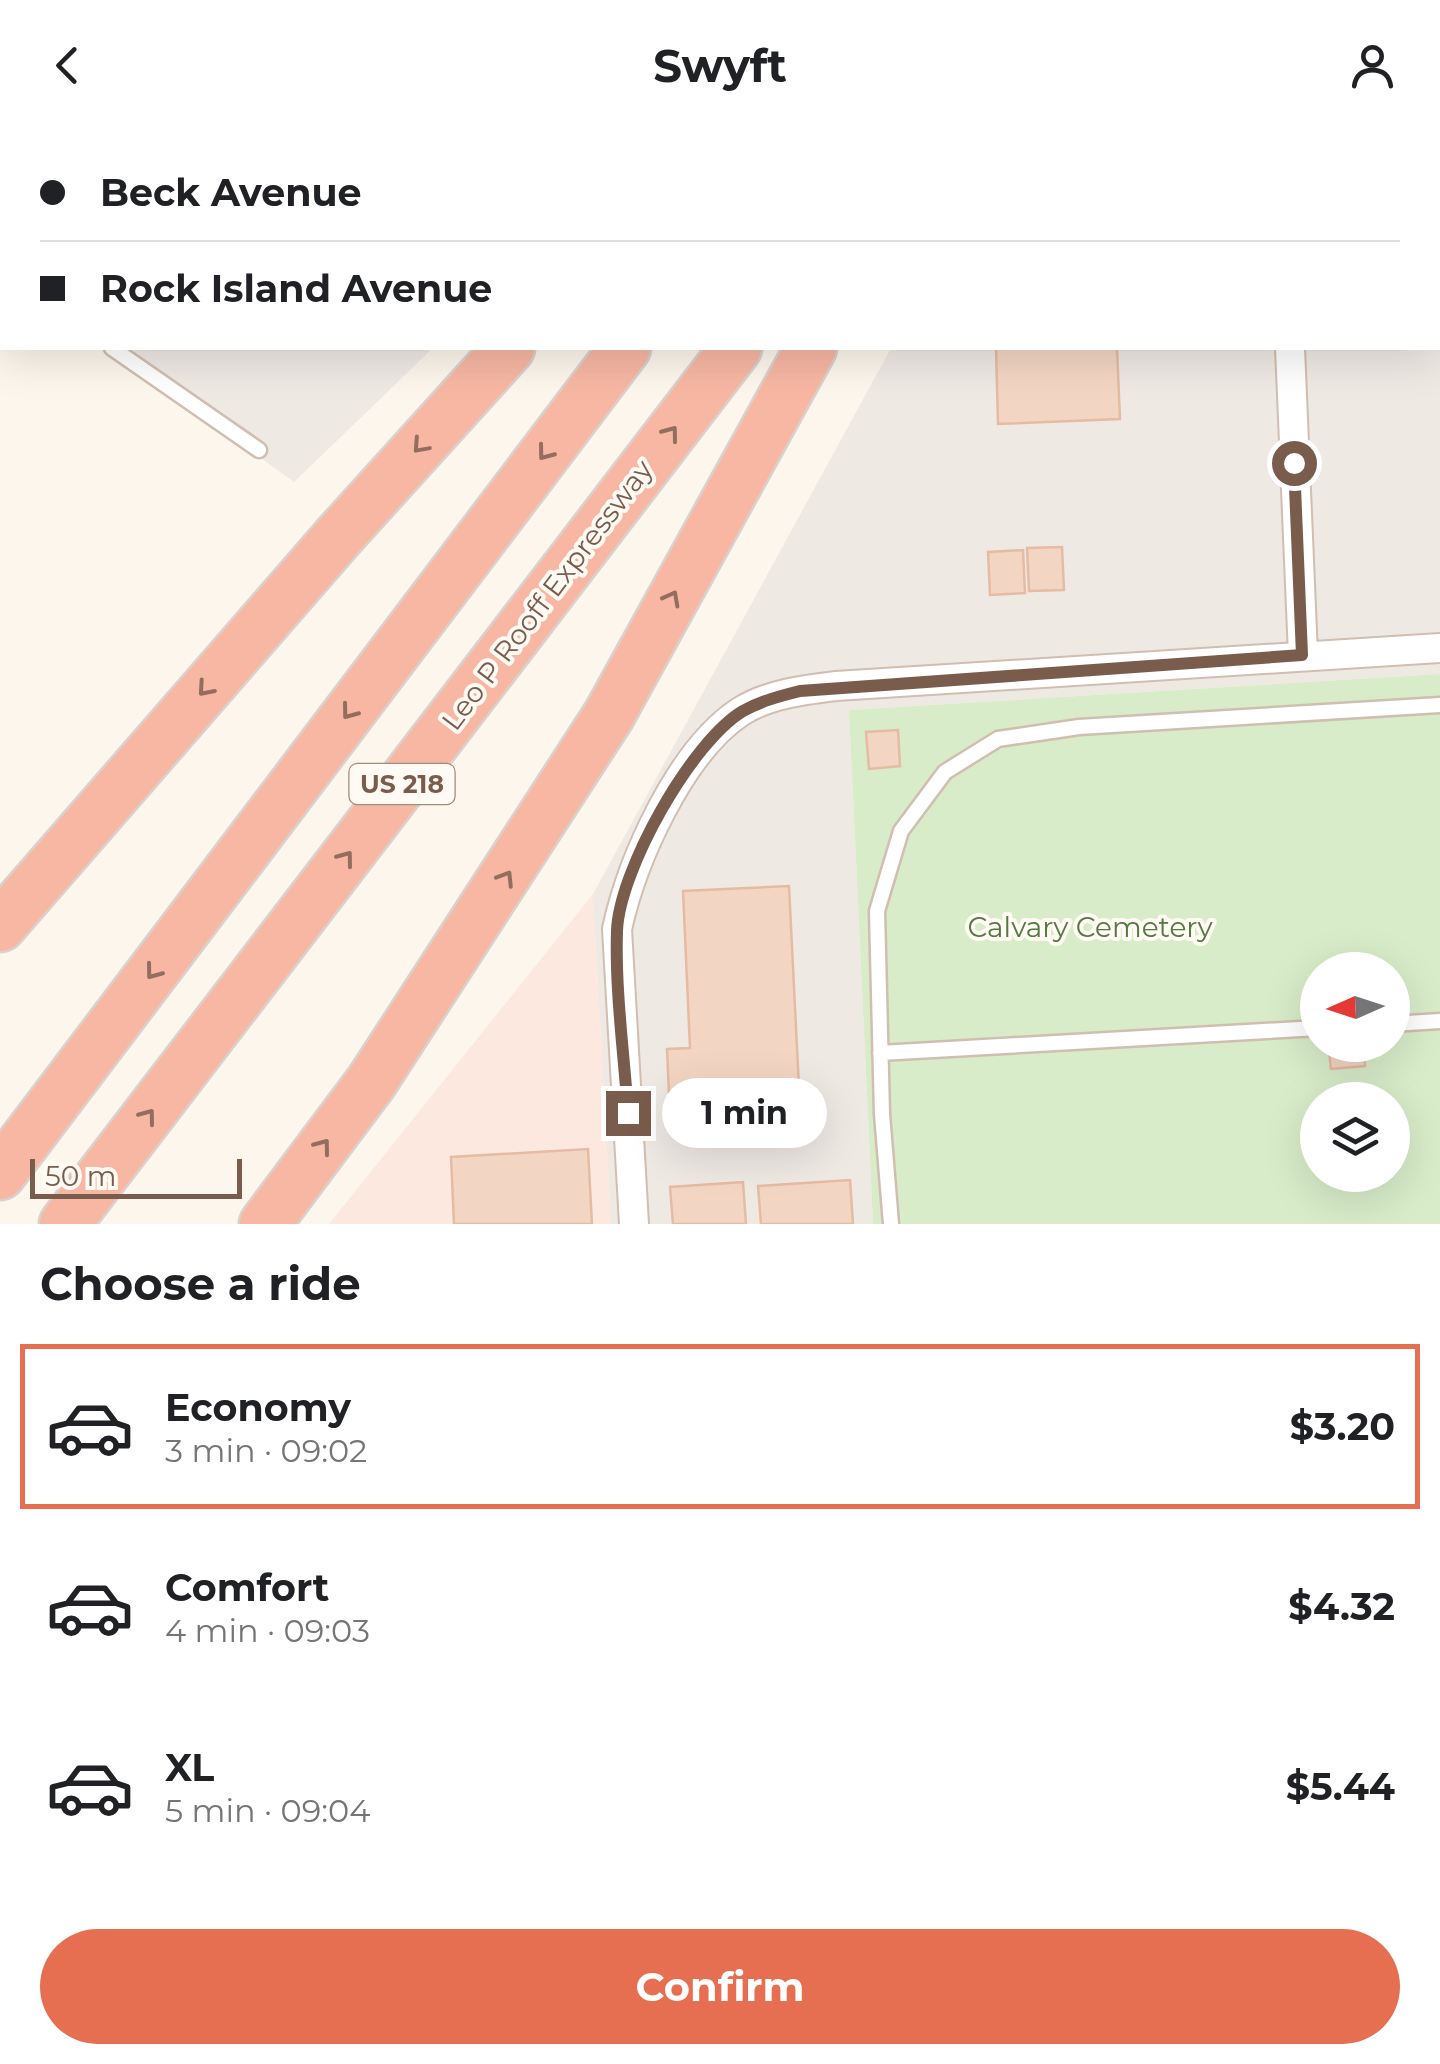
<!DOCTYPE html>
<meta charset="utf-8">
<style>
body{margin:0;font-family:Montserrat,sans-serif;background:#f6f6f6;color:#202124;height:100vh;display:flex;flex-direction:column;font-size:38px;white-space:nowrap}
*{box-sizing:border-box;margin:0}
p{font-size:32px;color:#757577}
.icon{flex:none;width:55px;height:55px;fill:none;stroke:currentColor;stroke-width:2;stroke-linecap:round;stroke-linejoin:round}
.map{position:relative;height:1094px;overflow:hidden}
.panel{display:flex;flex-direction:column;background:#fff;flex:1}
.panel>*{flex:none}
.banner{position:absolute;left:0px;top:0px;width:1440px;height:220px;box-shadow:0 10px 40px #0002;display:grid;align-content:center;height:220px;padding:0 40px;background:#fff}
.needle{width:65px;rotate:267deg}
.fabs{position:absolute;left:1300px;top:822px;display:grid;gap:20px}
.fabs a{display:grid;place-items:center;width:110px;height:110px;border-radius:50%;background:#fff;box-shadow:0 10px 40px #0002;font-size:50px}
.scale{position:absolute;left:30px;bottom:25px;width:212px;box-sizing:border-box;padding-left:10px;border:5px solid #7a5c4d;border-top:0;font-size:28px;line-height:35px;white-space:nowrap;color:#7a5c4d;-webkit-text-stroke:8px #fffaf3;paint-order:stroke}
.end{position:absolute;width:45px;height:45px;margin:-22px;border:12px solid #7a5c4d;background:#fff;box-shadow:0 0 0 5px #fff}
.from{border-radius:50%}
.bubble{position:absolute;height:70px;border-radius:35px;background:#fff;box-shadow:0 10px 40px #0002;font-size:32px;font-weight:700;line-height:70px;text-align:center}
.banner b{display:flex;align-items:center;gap:35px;height:95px;font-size:38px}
.banner b+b{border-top:2px solid #e0e0e0}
.banner i{width:25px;height:25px;background:#202124}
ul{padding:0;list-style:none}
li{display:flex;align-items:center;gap:30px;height:165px;margin:0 20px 15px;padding:0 20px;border:5px solid transparent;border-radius:0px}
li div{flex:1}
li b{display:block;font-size:38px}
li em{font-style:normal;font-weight:700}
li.selected{border-color:#e76f51}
li>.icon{width:90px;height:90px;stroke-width:1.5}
h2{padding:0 40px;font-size:45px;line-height:120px}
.button{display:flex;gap:20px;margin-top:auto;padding:20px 40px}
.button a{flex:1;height:115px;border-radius:60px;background:#e76f51;color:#fff;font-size:40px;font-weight:700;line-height:115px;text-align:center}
header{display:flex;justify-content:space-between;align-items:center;height:130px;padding:0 40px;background:#fff;font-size:45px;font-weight:700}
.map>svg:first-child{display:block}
</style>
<header><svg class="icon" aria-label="back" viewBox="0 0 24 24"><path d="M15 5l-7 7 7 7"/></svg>Swyft<svg class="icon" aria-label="person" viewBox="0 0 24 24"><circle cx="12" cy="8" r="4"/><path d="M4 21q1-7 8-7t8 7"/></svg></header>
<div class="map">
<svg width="1440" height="1094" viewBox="0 0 1440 1094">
<rect width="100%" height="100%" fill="#fdf6ec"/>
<!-- commercial -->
<path fill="#fde8e0" d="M 593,764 L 611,1094 L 329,1094 Z"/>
<!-- industrial -->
<path fill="#efe9e4" d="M 45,0 L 635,0 L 43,2 Z
M 1013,0 L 1440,0 L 1440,544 L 849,580 L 873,1094 L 611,1094 L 593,764 L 891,218 L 1438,218 L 1438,2 L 1011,2 Z
M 107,218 L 433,218 L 294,352 Z"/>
<!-- green -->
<path fill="#d8ecc9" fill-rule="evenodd" d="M 1440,544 L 1440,1094 L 873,1094 L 849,580 ZM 1318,840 L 1392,840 L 1392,915 L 1318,915 ZM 1318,970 L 1392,970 L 1392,1045 L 1318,1045 Z"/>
<!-- building -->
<path fill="#f3d5c3" stroke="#e6bba3" stroke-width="2.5" d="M 1103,0 L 1213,0 L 1213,2 L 1103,2 Z
M 996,218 L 1117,218 L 1120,289 L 998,294 Z
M 1062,417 L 1064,460 L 1029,461 L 1027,418 Z
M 1023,420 L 1025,463 L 990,465 L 988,422 Z
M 898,600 L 900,636 L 869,639 L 866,602 Z
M 789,756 L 799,958 L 712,962 L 713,986 L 670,988 L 667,919 L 690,918 L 683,761 Z
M 1364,918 L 1365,936 L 1331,939 L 1329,921 Z
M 588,1019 L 592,1094 L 454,1094 L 451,1027 Z
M 850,1050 L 853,1094 L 761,1094 L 758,1056 Z
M 743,1052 L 746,1094 L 673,1094 L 670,1057 Z"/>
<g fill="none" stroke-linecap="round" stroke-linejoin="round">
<!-- service casing -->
<g stroke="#d1beb0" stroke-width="19">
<path id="service" d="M 0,140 L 2,142
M 112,218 L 259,320
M 1392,894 L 1440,891
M 880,923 L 1318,898
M 891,1094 L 882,984 L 877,781 L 901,701 L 945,642 L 998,609 L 1079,597 L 1440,575"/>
</g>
<!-- minor casing -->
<g stroke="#d1beb0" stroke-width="32">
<path id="minor" d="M 1280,0 L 1280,2
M 1290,218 L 1303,525
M 634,1094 L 617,799 C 632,730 680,622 740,582 C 768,564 804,560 836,556 L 1440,518"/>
</g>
<!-- tertiary casing -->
<g stroke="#d1beb0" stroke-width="38">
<path id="tertiary" d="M 24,2 L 26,0
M 0,39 L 2,35"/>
</g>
<!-- motorway casing -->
<g stroke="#dad1cd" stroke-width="55">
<path id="motorway" d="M 704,2 L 706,0
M 788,2 L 790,0
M 901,2 L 903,0
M 939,2 L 940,0
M 0,796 L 338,407 L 509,218
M 0,1044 L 625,218
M 65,1094 L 736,218
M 265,1094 L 372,951 L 609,585 L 811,218"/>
</g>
<!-- service -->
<use href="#service" stroke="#fff" stroke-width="14"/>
<!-- minor -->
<use href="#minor" stroke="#fff" stroke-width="28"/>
<!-- tertiary -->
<use href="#tertiary" stroke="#fff" stroke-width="32"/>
<!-- motorway -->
<use href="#motorway" stroke="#f7b7a3" stroke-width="50"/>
<!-- rail casing -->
<g stroke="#b9a8c9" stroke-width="11">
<path id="rail" d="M 61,2 L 62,0
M 91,2 L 93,0
M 0,93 L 2,89"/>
</g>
<!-- rail -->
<use href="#rail" stroke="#fffaf3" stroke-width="8" stroke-dasharray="22" stroke-linecap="butt"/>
</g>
<!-- one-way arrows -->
<defs><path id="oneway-chevron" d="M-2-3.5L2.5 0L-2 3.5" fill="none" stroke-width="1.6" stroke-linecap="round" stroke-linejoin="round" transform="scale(2.5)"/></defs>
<g stroke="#936e5e">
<use href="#oneway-chevron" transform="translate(671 303) rotate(-53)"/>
<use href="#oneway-chevron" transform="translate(420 316) rotate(132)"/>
<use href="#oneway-chevron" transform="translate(545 323) rotate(127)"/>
<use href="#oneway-chevron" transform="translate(672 468) rotate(-62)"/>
<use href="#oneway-chevron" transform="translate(205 559) rotate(131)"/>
<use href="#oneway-chevron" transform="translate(349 582) rotate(127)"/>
<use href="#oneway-chevron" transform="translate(346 728) rotate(-53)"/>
<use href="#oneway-chevron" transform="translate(506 748) rotate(-58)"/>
<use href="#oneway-chevron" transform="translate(153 842) rotate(127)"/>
<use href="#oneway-chevron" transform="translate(148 986) rotate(-53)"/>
<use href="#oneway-chevron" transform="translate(323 1016) rotate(-53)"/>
</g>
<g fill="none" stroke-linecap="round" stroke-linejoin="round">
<!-- route -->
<path stroke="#7a5c4d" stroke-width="12" d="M 628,983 C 624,924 615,860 617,801 C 619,741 691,612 743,581 C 761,571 780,566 800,561 L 1302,525 L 1294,333"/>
</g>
<g text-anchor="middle" stroke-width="8" stroke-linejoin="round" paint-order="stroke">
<!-- shield labels -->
<rect fill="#fffaf3" stroke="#a28b7f" stroke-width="2.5" x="349.5" y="634" width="105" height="40" rx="8"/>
<g font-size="25" font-weight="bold" fill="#7a5c4d">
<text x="402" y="663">US 218</text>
</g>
<!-- street labels -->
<g font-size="28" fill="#7a5c4d" stroke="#fffaf3">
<text transform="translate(547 465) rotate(-53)" y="10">Leo P Rooff Expressway</text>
</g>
<!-- park labels -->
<g font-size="28" fill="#537a41" stroke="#fffaf3">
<text x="1090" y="807">Calvary Cemetery</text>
</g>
</g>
</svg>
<div class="fabs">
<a><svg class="needle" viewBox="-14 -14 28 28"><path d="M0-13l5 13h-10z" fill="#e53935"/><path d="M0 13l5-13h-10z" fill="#757577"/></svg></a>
<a><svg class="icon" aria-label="layers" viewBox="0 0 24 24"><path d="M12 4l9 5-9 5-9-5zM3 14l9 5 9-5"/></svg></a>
</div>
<div class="scale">50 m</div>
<i class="end from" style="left:1294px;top:333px"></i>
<i class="end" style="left:628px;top:983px"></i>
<div class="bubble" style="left:662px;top:948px;width:165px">1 min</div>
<div class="banner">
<b><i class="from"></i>Beck Avenue</b>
<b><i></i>Rock Island Avenue</b>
</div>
</div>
<section class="panel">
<h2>Choose a ride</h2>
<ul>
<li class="selected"><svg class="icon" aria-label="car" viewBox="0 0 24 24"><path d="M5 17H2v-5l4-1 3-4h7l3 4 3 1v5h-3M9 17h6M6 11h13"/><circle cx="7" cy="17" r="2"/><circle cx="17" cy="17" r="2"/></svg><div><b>Economy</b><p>3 min · 09:02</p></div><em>$3.20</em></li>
<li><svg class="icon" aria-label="car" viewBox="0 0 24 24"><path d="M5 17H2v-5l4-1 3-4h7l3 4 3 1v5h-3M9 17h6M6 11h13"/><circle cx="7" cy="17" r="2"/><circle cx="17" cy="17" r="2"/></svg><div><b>Comfort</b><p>4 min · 09:03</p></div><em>$4.32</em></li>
<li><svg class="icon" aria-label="car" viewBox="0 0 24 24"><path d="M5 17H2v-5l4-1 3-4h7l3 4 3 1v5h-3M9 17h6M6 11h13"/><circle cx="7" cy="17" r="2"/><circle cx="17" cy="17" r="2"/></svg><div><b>XL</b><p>5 min · 09:04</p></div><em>$5.44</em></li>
</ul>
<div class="button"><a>Confirm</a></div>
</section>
